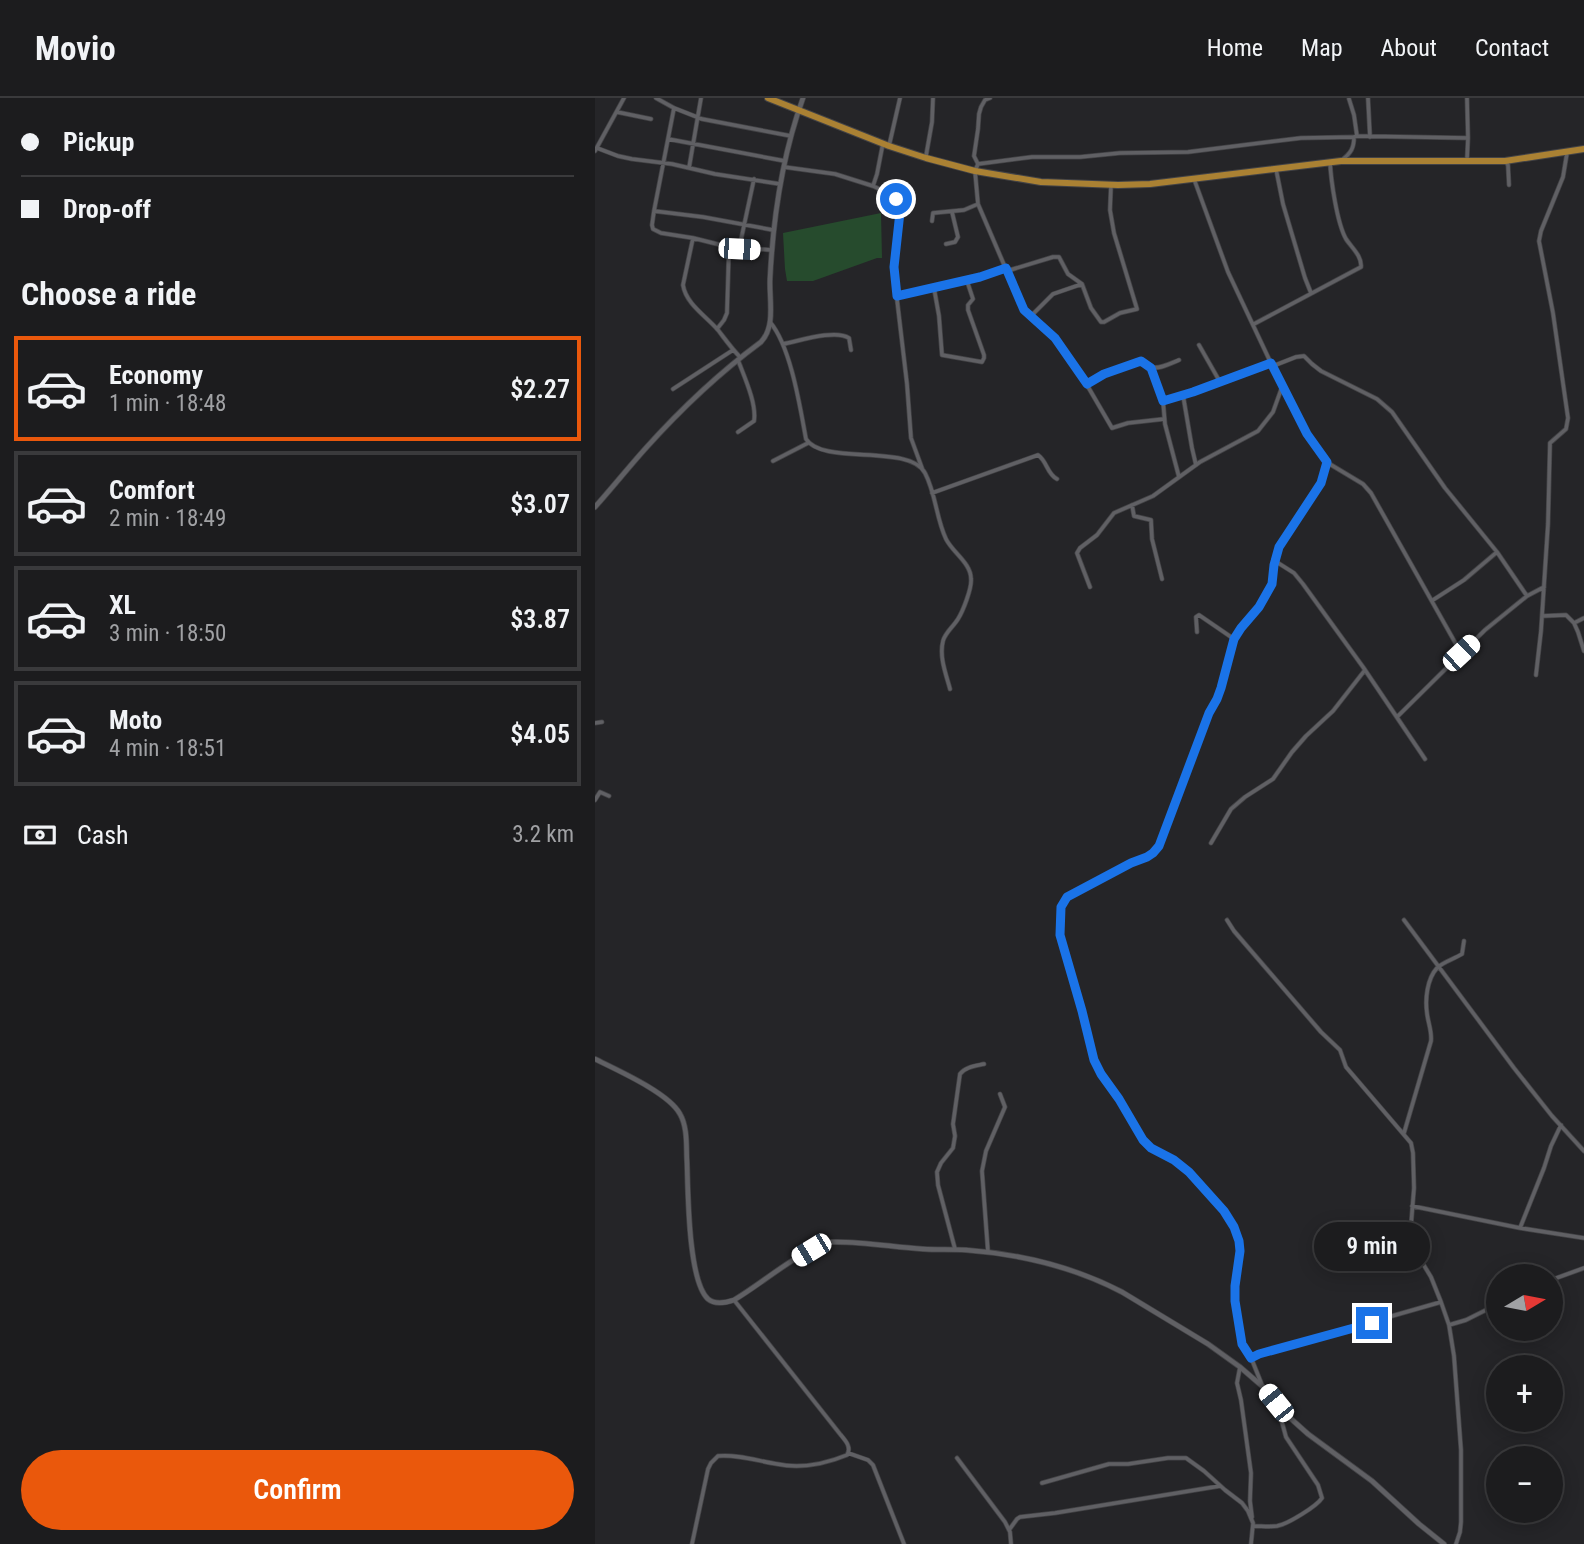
<!DOCTYPE html>
<meta charset="utf-8">
<style>
body{margin:0;font-family:"Roboto Condensed",sans-serif;background:#29292b;color:#f1f3f6;height:100vh;display:flex;flex-direction:column;font-size:26px;white-space:nowrap}
*{box-sizing:border-box;margin:0}
p{font-size:23px;color:#a0a1a4}
.icon{flex:none;width:38px;height:38px;fill:none;stroke:currentColor;stroke-width:2;stroke-linecap:round;stroke-linejoin:round}
.map{position:relative;flex:1;overflow:hidden}
.sheet{display:flex;flex-direction:column;background:#1c1c1e;width:595px}
.sheet>*{flex:none}
.banner{display:grid;align-content:center;height:154px;padding:0 21px;background:#1c1c1e}
.needle{width:46px;rotate:80deg}
.controls{position:absolute;left:891px;top:1166px;display:grid;gap:14px}
.controls a{display:grid;place-items:center;width:77px;height:77px;border-radius:50%;background:#1c1c1e;box-shadow:0 4px 18px #0003,0 0 0 2px #3a3a3c;font-size:35px}
.end{position:absolute;width:32px;height:32px;margin:-16px;border:9px solid #1a73e8;background:#fff;box-shadow:0 0 0 4px #fff}
.from{border-radius:50%}
.bubble{position:absolute;height:49px;border-radius:24px;background:#1c1c1e;box-shadow:0 4px 18px #0003,0 0 0 2px #3a3a3c;font-size:23px;font-weight:600;line-height:49px;text-align:center}
.car{position:absolute;width:21px;height:42px;margin:-21px -10px;border-radius:9px;box-shadow:0 0 5px 2px #0007;background:linear-gradient(#fff 24%,#345 0 40%,#fff 0 76%,#345 0 86%,#fff 0)}
.banner b{display:flex;align-items:center;gap:24px;height:66px;font-size:26px}
.banner b+b{border-top:2px solid #3a3a3c}
.banner i{width:18px;height:18px;background:#f1f3f6}
ul{padding:0;list-style:none}
li{display:flex;align-items:center;gap:21px;height:105px;margin:0 14px 10px;padding:0 7px;border:4px solid #3a3a3c;border-radius:0px}
li div{flex:1}
li b{display:block;font-size:26px}
li em{font-style:normal;font-weight:600}
li.active{border-color:#ea580c}
li>.icon{width:63px;height:63px;stroke-width:1.5}
h2{padding:0 21px;font-size:32px;line-height:84px}
.pay{display:flex;align-items:center;gap:18px;height:77px;padding:0 21px;font-size:26px}
.pay p{margin-inline-start:auto}
.primary-button{display:flex;gap:14px;margin-top:auto;padding:14px 21px}
.primary-button a{flex:1;height:80px;border-radius:42px;background:#ea580c;color:#fff;font-size:28px;font-weight:600;line-height:80px;text-align:center}
header{display:flex;align-items:center;gap:42px;box-sizing:border-box;height:98px;padding:0 35px;background:#1c1c1e;border-bottom:2px solid #3a3a3c}
header strong{font-size:33px}
nav{display:flex;gap:38px;margin-inline-start:auto;font-size:24px}
main{display:flex;flex:1;min-height:0}
.map>svg:first-child{display:block}
</style>
<header>
<strong>Movio</strong>
<nav><a>Home</a><a>Map</a><a>About</a><a>Contact</a></nav>
</header>
<main>
<section class="sheet">
<div class="banner">
<b><i class="from"></i>Pickup</b>
<b><i></i>Drop-off</b>
</div>
<h2>Choose a ride</h2>
<ul>
<li class="active"><svg class="icon" aria-label="car" viewBox="0 0 24 24"><path d="M5 17H2v-5l4-1 3-4h7l3 4 3 1v5h-3M9 17h6M6 11h13"/><circle cx="7" cy="17" r="2"/><circle cx="17" cy="17" r="2"/></svg><div><b>Economy</b><p>1 min · 18:48</p></div><em>$2.27</em></li>
<li><svg class="icon" aria-label="car" viewBox="0 0 24 24"><path d="M5 17H2v-5l4-1 3-4h7l3 4 3 1v5h-3M9 17h6M6 11h13"/><circle cx="7" cy="17" r="2"/><circle cx="17" cy="17" r="2"/></svg><div><b>Comfort</b><p>2 min · 18:49</p></div><em>$3.07</em></li>
<li><svg class="icon" aria-label="car" viewBox="0 0 24 24"><path d="M5 17H2v-5l4-1 3-4h7l3 4 3 1v5h-3M9 17h6M6 11h13"/><circle cx="7" cy="17" r="2"/><circle cx="17" cy="17" r="2"/></svg><div><b>XL</b><p>3 min · 18:50</p></div><em>$3.87</em></li>
<li><svg class="icon" aria-label="car" viewBox="0 0 24 24"><path d="M5 17H2v-5l4-1 3-4h7l3 4 3 1v5h-3M9 17h6M6 11h13"/><circle cx="7" cy="17" r="2"/><circle cx="17" cy="17" r="2"/></svg><div><b>Moto</b><p>4 min · 18:51</p></div><em>$4.05</em></li>
</ul>
<div class="pay"><svg class="icon" aria-label="cash" viewBox="0 0 24 24"><path d="M3 7h18v10H3z"/><circle cx="12" cy="12" r="2"/></svg>Cash<p>3.2 km</p></div>
<div class="primary-button"><a>Confirm</a></div>
</section>
<div class="map">
<svg width="989" height="1446" viewBox="0 0 989 1446">
<rect width="100%" height="100%" fill="#252528"/>
<!-- green -->
<path fill="#264b2d" d="M 286,115 L 287,160 L 282,160 L 218,183 L 192,183 L 190,171 L 188,135 Z"/>
<g fill="none" stroke-linecap="round" stroke-linejoin="round">
<!-- minor casing -->
<g stroke="#434346" stroke-width="5">
<path id="minor" d="M 61,0 L 79,10 L 107,21 L 196,38
M 773,0 L 775,39
M 79,10 L 59,113 L 57,127 L 58,131 L 66,135 L 98,140 L 134,149 L 176,152
M 22,14 L 56,21
M 762,38 L 873,40 L 872,0
M 73,41 L 190,63
M 288,45 L 282,76 L 278,88 L 299,98 L 304,109 L 305,119 L 299,157 L 299,176 L 312,286 L 316,340 L 327,370
M 294,48 L 305,0
M 2,50 L 23,58 L 37,61 L 77,66 L 120,76 L 185,86
M 0,53 L 29,0
M 331,58 L 337,24 L 338,0
M 747,62 C 756,55 759,50 759,39 L 762,38 L 759,17 L 754,1
M 872,62 L 873,40
M 911,64 L 913,67 L 914,87
M 383,66 L 379,58 L 383,31 L 384,16 L 386,9 L 390,2 L 395,0
M 189,69 L 240,76 L 278,88
M 94,70 L 106,0
M 681,71 L 688,106 L 710,180 L 716,195
M 599,81 L 633,174 L 683,280 L 712,336 L 731,363 L 732,368 L 726,385 L 684,449 L 679,467 L 677,486 L 664,509 L 646,529 L 639,541 L 626,590 L 611,623 L 565,745 L 560,753 L 552,759 L 536,765 L 472,799 L 466,809 L 465,837 L 487,913 L 499,962 L 506,976 L 524,1001 L 548,1042 L 556,1050 L 579,1062 L 594,1074 L 629,1113 L 639,1129 L 644,1144 L 645,1153 L 639,1195 L 645,1235 L 649,1251 L 657,1262 L 667,1287
M 59,113 L 108,119 L 178,132
M 337,123 L 338,115 L 369,112 L 383,106
M 98,140 L 88,187 C 91,206 111,218 123,232 C 130,241 137,251 145,259
M 351,146 L 360,144 L 363,139 L 357,114
M 144,151 L 159,81
M 412,173 L 458,159 L 464,159 L 473,176 L 487,186 L 496,210 L 506,224 L 509,224 L 525,215 L 542,211 L 519,135 L 515,112 L 516,87
M 339,190 L 344,218 L 347,257 L 387,264 L 389,260 L 389,257 L 373,212 L 373,207 L 378,201 L 372,183
M 302,198 L 379,181 L 411,171
M 435,219 L 458,196 L 487,186
M 175,224 C 196,249 205,309 211,341 C 228,368 314,345 330,375 C 341,396 341,420 351,441 C 358,455 376,465 376,481 C 377,490 368,513 363,521 C 358,529 350,535 348,543 C 344,559 351,576 355,591
M 659,226 L 766,169 C 767,158 757,150 751,141 C 742,125 736,83 735,64
M 122,231 L 129,222 L 132,215 L 134,149
M 188,246 C 204,243 240,231 254,240 L 256,252
M 604,247 L 625,284
M 678,268 L 701,259 L 709,258 L 717,266 L 726,273 L 782,301 L 797,314 L 850,390 L 902,454
M 557,270 L 568,303 L 570,326 L 584,379
M 492,286 C 500,281 538,262 546,263 C 550,264 552,268 556,269 C 564,272 576,265 584,262
M 78,291 L 138,252
M 588,297 L 597,350 L 601,367
M 568,303 L 676,265
M 569,321 L 533,325 L 517,330 L 485,275 L 460,240 L 428,211 L 383,106 L 380,73 L 383,66 L 437,59 L 485,59 L 525,55 L 593,54 L 706,40 L 759,39
M 143,334 L 159,323 C 162,306 149,278 143,262
M 178,363 L 213,345
M 733,365 L 768,386 L 776,395 L 866,555
M 337,395 L 443,357 C 452,363 452,376 462,381
M 537,407 L 539,418 L 556,422 L 557,441 L 567,481
M 680,463 L 699,475 L 708,486 L 768,569 L 830,661
M 495,489 L 482,455 L 485,450 L 502,437 L 519,415 L 558,398 L 605,364 L 663,333 L 678,314 L 687,289
M 838,502 L 869,482 L 902,454 L 932,498
M 947,518 L 971,517 L 979,525 L 989,520
M 979,525 L 983,534 L 989,553
M 602,534 L 601,519 L 604,517 L 639,541
M 941,577 L 946,533 L 953,426 L 955,345 L 971,331 L 973,320 L 958,215 L 944,143 L 946,133 L 968,79 L 972,55
M 803,618 L 890,532 L 932,498 L 949,489
M 0,625 L 7,624
M 0,702 L 5,694 L 14,698
M 616,745 L 636,711 L 650,699 L 678,681 L 697,654 L 711,638 L 738,613 L 770,572
M 632,822 L 639,833 L 726,934 L 745,952 L 751,969 L 816,1045 L 818,1055 L 819,1090 L 815,1140 L 819,1151 L 836,1179 L 846,1204 L 854,1227 L 859,1258 L 866,1352 L 866,1424 L 865,1434 L 861,1446
M 809,822 L 919,970 L 957,1018 L 989,1053
M 809,1035 L 836,943 C 837,933 833,925 832,915 C 830,901 832,881 842,870 C 848,864 859,861 867,856 L 869,843
M 817,1108 L 925,1130 L 949,1070 L 956,1048 L 966,1027
M 925,1130 L 989,1140
M 360,1151 L 343,1087 L 342,1074 L 346,1065 L 358,1050 L 360,1038 L 358,1026 L 365,976 C 370,969 380,968 389,966
M 393,1154 L 387,1073 L 391,1053 L 410,1009 L 405,996
M 956,1182 L 989,1170
M 854,1227 L 871,1222 L 903,1206
M 656,1260 L 664,1256 L 846,1204
M 645,1269 L 642,1285 L 646,1302 L 656,1375 L 655,1403 L 657,1419
M 253,1355 L 273,1362 L 278,1367 L 309,1446
M 362,1360 L 410,1424 L 415,1434 L 416,1446
M 447,1385 L 514,1366 L 533,1366 L 573,1360 L 591,1360 L 609,1373 L 630,1392 L 647,1405 L 653,1413 L 658,1425
M 659,1428 C 666,1428 675,1429 682,1428 C 693,1426 722,1408 727,1400 L 723,1387 L 691,1339 L 682,1306
M 414,1432 L 422,1421 L 425,1419 L 460,1415 L 625,1388
M 97,1446 L 113,1371 L 116,1365 L 123,1358 C 142,1356 163,1363 182,1366 C 206,1371 230,1366 252,1357 C 257,1349 250,1342 245,1336 L 139,1202
M 656,1446 L 658,1426"/>
</g>
<!-- tertiary casing -->
<g stroke="#434346" stroke-width="6">
<path id="tertiary" d="M 0,409 C 17,390 33,370 50,351 C 85,312 124,275 166,244 C 181,228 174,202 175,181 C 178,121 187,58 208,0
M 0,961 C 22,972 74,995 85,1016 C 93,1030 91,1049 92,1064 C 93,1092 93,1183 113,1201 C 120,1207 130,1205 139,1202 C 171,1183 200,1155 236,1144 C 266,1143 297,1149 328,1151 C 342,1152 356,1151 371,1152 C 425,1156 479,1169 527,1194 L 613,1246 L 645,1269 L 667,1288 L 694,1319 L 713,1336 L 777,1383 L 824,1426 L 849,1446"/>
</g>
<!-- trunk casing -->
<g stroke="#434346" stroke-width="8">
<path id="trunk" d="M 173,0 L 294,48 L 331,60 L 380,73 L 446,84 L 523,87 L 555,86 L 746,63 L 910,63 L 989,51"/>
</g>
<!-- minor -->
<use href="#minor" stroke="#606064" stroke-width="3.5"/>
<!-- tertiary -->
<use href="#tertiary" stroke="#606064" stroke-width="4.5"/>
<!-- trunk -->
<use href="#trunk" stroke="#aa8133" stroke-width="6"/>
</g>
<g fill="none" stroke-linecap="round" stroke-linejoin="round">
<!-- route -->
<path stroke="#1a73e8" stroke-width="9" d="M 301,101 L 305,114 L 299,169 L 302,198 L 385,179 L 411,170 L 429,212 L 460,240 L 492,286 L 509,276 L 546,263 L 556,270 L 568,303 L 598,294 L 676,265 L 712,336 L 732,364 L 726,385 L 684,449 L 679,467 L 677,486 L 664,509 L 646,530 L 639,541 L 626,590 L 622,601 L 614,615 L 564,748 L 558,755 L 552,759 L 536,765 L 472,799 L 466,809 L 465,837 L 487,913 L 499,962 L 506,976 L 524,1001 L 548,1042 L 556,1050 L 579,1062 L 594,1074 L 629,1113 L 639,1129 L 644,1143 L 645,1153 L 640,1188 L 640,1203 L 647,1246 L 656,1260 L 664,1256 L 777,1225"/>
</g>
</svg>
<div class="controls">
<a><svg class="needle" viewBox="-14 -14 28 28"><path d="M0-13l5 13h-10z" fill="#e53935"/><path d="M0 13l5-13h-10z" fill="#a0a1a4"/></svg></a>
<a>+</a>
<a>−</a>
</div>
<i class="end from" style="left:301px;top:101px"></i>
<i class="end" style="left:777px;top:1225px"></i>
<div class="bubble" style="left:719px;top:1124px;width:116px">9 min</div>
<i class="car" style="left:144px;top:151px;rotate:93deg"></i>
<i class="car" style="left:866px;top:555px;rotate:47deg"></i>
<i class="car" style="left:216px;top:1152px;rotate:239deg"></i>
<i class="car" style="left:681px;top:1305px;rotate:321deg"></i>
</div>
</main>
